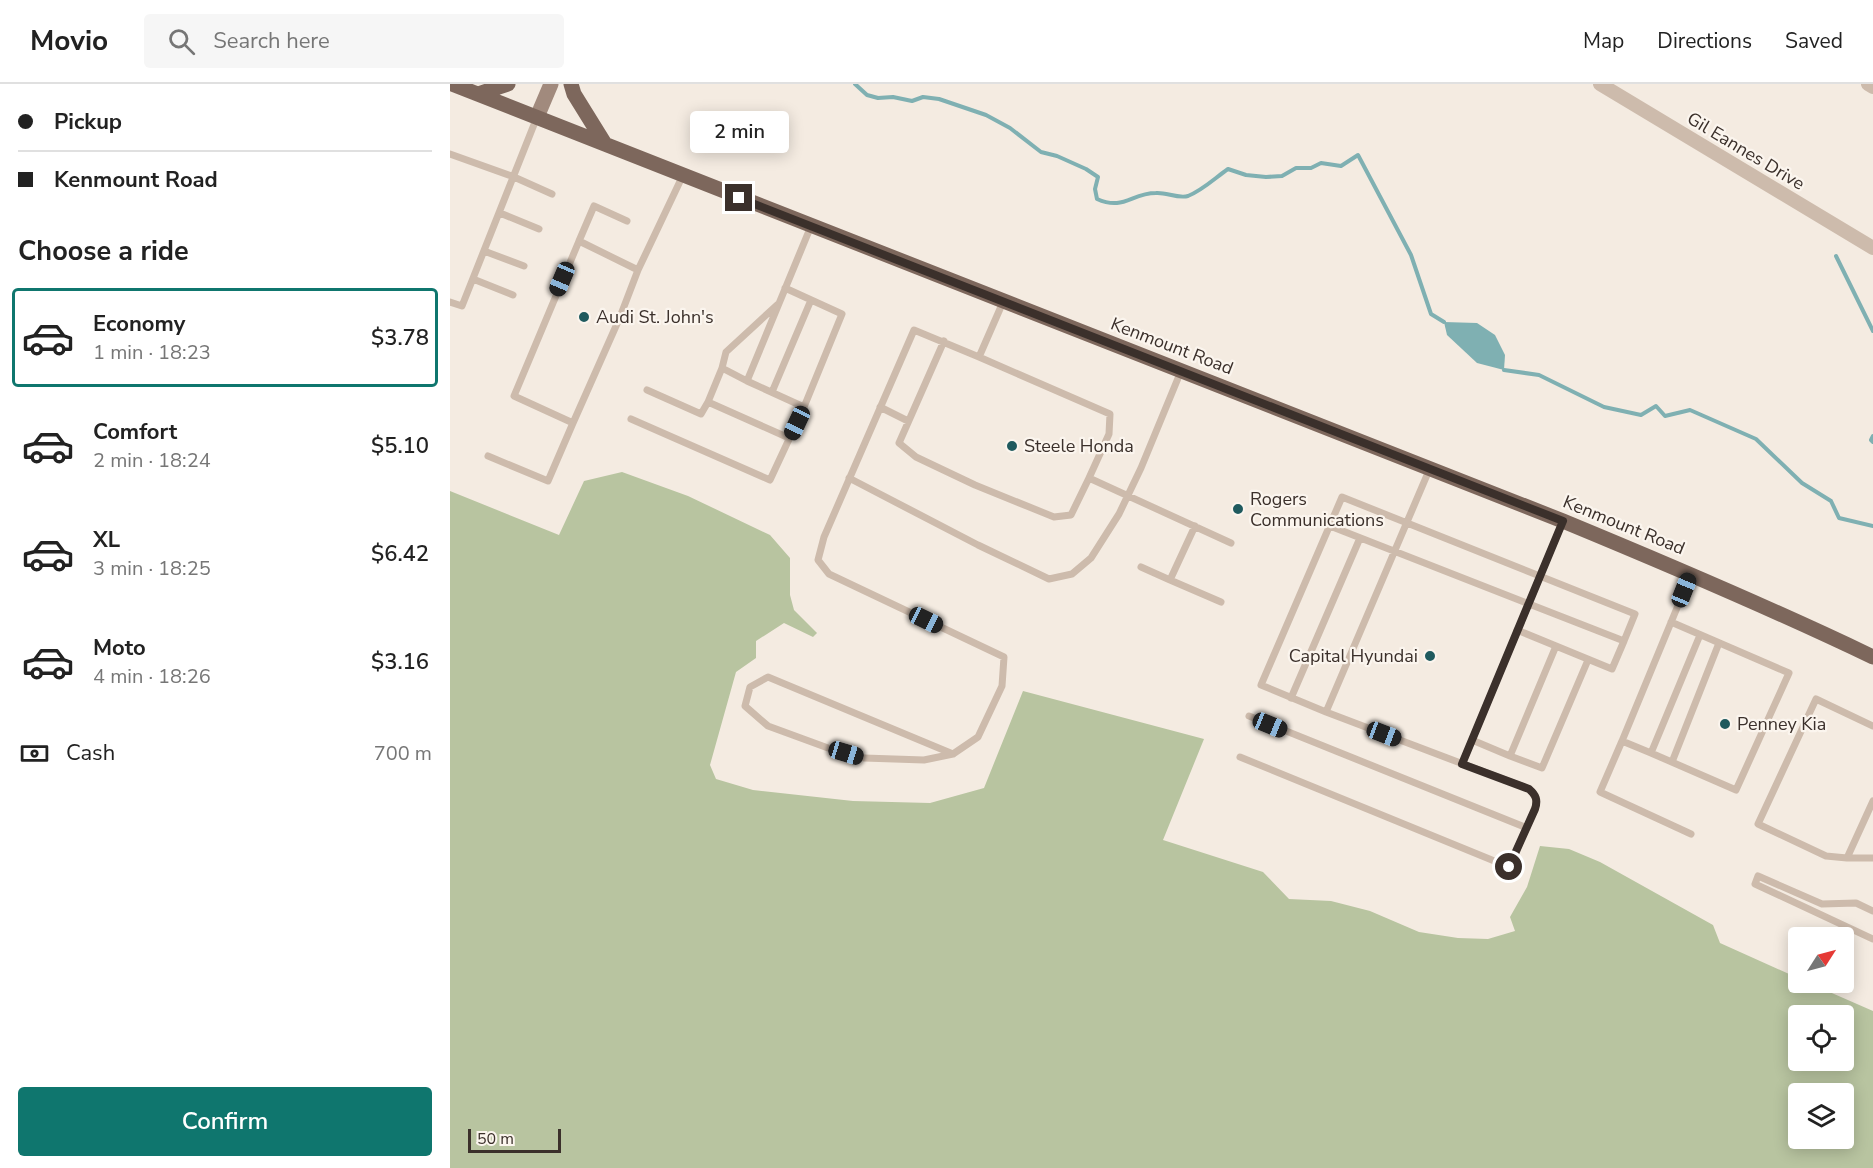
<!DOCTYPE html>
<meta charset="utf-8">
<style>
body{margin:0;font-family:"Nunito Sans",sans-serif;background:#f6f6f6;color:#222;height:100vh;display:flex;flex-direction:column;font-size:22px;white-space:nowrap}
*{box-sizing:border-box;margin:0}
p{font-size:20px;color:#767676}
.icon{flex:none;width:33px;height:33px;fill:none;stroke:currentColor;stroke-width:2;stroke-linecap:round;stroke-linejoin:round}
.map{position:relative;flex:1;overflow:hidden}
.panel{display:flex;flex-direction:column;background:#fff;width:450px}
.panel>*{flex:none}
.top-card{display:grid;align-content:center;height:132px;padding:0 18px;background:#fff}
.needle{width:39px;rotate:54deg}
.fabs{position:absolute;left:1338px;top:843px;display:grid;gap:12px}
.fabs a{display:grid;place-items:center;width:66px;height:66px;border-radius:6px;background:#fff;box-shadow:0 3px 15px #0003;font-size:30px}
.scale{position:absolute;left:18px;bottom:15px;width:93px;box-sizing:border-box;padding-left:6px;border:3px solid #3b302b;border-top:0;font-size:16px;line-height:21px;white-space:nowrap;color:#3b302b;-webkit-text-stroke:4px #fbf5ee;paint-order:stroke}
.end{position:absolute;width:27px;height:27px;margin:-14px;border:8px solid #3b302b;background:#fff;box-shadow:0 0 0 3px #fff}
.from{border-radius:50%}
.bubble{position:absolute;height:42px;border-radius:6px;background:#fff;box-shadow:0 3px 15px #0003;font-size:20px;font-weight:600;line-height:42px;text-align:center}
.car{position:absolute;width:18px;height:36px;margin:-18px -9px;border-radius:8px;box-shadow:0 0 4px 2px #0007;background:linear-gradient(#222 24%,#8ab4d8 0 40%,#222 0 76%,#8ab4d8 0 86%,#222 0)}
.top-card b{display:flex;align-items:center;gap:21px;height:57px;font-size:22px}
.top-card b+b{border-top:2px solid #e0e0e0}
.top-card i{width:15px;height:15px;background:#222}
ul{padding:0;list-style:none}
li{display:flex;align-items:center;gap:18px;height:99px;margin:0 12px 9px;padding:0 6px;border:3px solid transparent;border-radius:6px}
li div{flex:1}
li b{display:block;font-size:22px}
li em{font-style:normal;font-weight:600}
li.on{border-color:#0f766e}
li>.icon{width:54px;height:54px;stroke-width:1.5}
h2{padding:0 18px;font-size:27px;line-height:72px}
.pay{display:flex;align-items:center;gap:15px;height:66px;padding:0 18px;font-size:22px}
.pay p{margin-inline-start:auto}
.primary-button{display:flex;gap:12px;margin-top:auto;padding:12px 18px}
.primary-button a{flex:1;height:69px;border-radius:6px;background:#0f766e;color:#fff;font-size:24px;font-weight:600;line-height:69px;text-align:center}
header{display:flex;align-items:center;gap:36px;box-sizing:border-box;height:84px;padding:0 30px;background:#fff;border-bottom:2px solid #e0e0e0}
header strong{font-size:28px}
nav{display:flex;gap:33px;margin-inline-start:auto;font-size:21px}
.search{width:420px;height:54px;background:#f6f6f6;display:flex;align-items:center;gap:15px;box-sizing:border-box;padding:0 21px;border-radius:6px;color:#767676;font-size:22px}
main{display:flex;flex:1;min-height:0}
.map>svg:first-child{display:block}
</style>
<header>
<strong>Movio</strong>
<div class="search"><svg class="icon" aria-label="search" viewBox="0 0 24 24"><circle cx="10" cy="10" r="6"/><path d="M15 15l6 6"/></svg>Search here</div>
<nav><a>Map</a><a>Directions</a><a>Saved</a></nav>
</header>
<main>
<section class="panel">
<div class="top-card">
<b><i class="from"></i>Pickup</b>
<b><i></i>Kenmount Road</b>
</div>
<h2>Choose a ride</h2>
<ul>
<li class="on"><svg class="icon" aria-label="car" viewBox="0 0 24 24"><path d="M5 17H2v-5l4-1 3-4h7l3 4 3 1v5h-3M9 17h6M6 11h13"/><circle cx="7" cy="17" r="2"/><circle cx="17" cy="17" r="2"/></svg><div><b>Economy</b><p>1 min · 18:23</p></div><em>$3.78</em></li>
<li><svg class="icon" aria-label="car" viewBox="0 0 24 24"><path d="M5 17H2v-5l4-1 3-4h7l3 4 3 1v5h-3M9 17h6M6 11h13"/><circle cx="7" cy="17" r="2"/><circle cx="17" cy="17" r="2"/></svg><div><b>Comfort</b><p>2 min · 18:24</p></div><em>$5.10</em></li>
<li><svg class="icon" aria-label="car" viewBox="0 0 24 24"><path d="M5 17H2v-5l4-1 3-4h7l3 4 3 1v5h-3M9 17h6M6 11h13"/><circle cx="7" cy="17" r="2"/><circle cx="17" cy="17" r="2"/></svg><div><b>XL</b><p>3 min · 18:25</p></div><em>$6.42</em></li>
<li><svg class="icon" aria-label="car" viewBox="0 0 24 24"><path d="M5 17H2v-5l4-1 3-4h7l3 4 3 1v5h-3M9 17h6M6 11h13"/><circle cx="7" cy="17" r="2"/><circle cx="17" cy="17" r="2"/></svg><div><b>Moto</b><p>4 min · 18:26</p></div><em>$3.16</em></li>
</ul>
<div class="pay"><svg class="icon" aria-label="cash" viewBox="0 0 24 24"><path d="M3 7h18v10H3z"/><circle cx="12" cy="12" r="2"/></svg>Cash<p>700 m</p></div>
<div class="primary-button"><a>Confirm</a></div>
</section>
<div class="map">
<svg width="1423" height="1084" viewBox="0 0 1423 1084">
<rect width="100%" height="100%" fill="#f4ebe1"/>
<!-- green -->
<path fill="#b8c4a0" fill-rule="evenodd" d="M 172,388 L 238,412 L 320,451 L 340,474 L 340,511 L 344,526 L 367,549 L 363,553 L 334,539 L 306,557 L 306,574 L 286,588 L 260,681 L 266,695 L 303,706 L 403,717 L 480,719 L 534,704 L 573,607 L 754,655 L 713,756 L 813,788 L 839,815 L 881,817 L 920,827 L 969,848 L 1008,854 L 1038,855 L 1065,847 L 1060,833 L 1077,803 L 1090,762 L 1119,765 L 1150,778 L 1263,841 L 1270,859 L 1348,894 L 1348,898 L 1359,899 L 1423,927 L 1423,1084 L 0,1084 L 0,407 L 109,451 L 134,397 ZM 1348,932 L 1394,932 L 1394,976 L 1348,976 ZM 1348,1010 L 1394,1010 L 1394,1054 L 1348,1054 Z"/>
<!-- water -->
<path fill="#7fb0b2" d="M 994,238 L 1027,239 L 1045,251 L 1055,271 L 1054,286 L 1027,279 L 997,251 Z"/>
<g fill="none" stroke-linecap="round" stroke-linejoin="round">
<!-- stream -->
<path stroke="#7fb0b2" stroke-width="4" d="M 405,0 L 417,11 L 428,14 L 443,13 L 462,17 L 473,13 L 489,15 L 536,31 L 560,44 L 591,68 L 607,72 L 636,85 L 648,93 L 645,105 L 647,115 C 674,127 681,109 706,109 C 716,108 728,115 738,112 C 753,106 765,94 778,85 L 796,91 L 816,93 L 832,92 L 846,84 L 861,84 L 871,79 L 891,82 L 908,71 L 961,171 L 981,230 L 994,238
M 1386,172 L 1423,247
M 1054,286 L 1089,291 L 1154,323 L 1191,331 L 1206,322 L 1215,332 L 1240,326 L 1306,355 L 1352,399 L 1381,417 L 1389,434 L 1423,442
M 1423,352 L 1421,356 L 1423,358"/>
<!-- lane -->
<path stroke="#cdbbac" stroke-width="7" d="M 0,70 L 64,93 L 102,110
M 50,129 L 89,145
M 129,157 L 144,122 L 177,137
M 34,167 L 74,182
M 188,186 L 170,233 L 123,339 L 64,312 L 129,157 L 188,186 L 233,91
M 23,195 L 63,211
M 335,204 L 392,230 L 354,323 L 297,297 L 361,142
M 0,218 L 12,222 L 87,33
M 494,257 L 449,359 L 466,373 L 525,401 L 604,433 L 621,431 L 639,394 L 781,459
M 529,273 L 660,330 L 659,350 L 639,394
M 272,284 L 276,268 L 327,221
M 297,297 L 272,284 L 258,318 L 339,354
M 197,306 L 251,330 L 258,318
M 322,308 L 361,216
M 430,323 L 458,337
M 181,335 L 320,396 L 354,323
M 38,372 L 98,397 L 123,339
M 399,394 L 528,461 L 599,495 L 622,490 L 641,474 L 669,430 L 691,384 L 731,287
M 691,483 L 720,496 L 745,442
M 1241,490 L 1172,657 L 1201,669 L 1250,551
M 720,496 L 771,518
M 1067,546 L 1162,585 L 1174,557
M 841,614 L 910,454
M 876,628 L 980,384
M 799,632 L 1077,744
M 1423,642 L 1366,615 L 1308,740 L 1376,772 L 1397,774 L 1423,717
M 1022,656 L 1060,672 L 1106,562
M 1172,657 L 1150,708 L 1241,750
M 1201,669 L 1286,706 L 1339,589 L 1221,538
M 503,670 L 474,676 L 414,674 L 378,664 L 318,642 L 295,622 L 300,603 L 318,593 L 503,670 L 528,653 L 552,602 L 554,573 L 379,490 L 368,476 L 374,453 L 464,246 L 529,273 L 553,218
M 1060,672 L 1092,684 L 1138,576
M 790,673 L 1059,783 L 1085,725 C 1087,716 1086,711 1079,705 L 876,628 L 811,601 L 892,413 L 1185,530 L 1174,557 L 880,442
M 1222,678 L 1269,559
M 1012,680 L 1113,437
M 1397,774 L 1423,774
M 1423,827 L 1406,819 L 1372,820 L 1308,792 L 1305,800 L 1423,855"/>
<!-- street -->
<path stroke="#cdbbac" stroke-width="14" d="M 1150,0 L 1423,164
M 1418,0 L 1423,3"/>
<!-- secondary -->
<path stroke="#a18a7d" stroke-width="15" d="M 87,33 L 101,0"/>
<!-- primary -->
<path stroke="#7d675c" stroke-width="15" d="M 2,0 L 1113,437 C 1217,480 1321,524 1423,573
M 121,0 L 124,10 L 155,60
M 28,10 L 58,0"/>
</g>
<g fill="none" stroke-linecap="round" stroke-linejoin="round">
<!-- route -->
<path stroke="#3b302b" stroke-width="8" d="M 289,114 L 1113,437 L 1012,680 L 1079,705 C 1086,711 1088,716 1085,725 L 1059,783"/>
</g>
<!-- markers -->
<g fill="#1f5a5e" stroke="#fbf5ee" stroke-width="2">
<circle cx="134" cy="233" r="6"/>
<circle cx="562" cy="362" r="6"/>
<circle cx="788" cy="425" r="6"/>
<circle cx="980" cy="572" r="6"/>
<circle cx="1275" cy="640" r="6"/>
</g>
<g text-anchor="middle" stroke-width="4.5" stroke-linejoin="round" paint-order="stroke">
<!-- street labels -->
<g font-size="18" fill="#3b302b" stroke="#fbf5ee">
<text transform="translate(1296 67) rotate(31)" y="6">Gil Eannes Drive</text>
<text transform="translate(722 262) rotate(21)" y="6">Kenmount Road</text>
<text transform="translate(1174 441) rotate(22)" y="6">Kenmount Road</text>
</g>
<!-- poi labels -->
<g font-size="18" fill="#3b302b" stroke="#fbf5ee" text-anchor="start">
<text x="146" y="239">Audi St. John's</text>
<text x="574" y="368">Steele Honda</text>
<text x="800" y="421">Rogers<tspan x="800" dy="21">Communications</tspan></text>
<text x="968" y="578" text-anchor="end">Capital Hyundai</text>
<text x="1287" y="646">Penney Kia</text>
</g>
</g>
</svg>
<div class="fabs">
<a><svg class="needle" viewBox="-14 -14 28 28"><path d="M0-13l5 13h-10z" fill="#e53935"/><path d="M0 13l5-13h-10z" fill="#767676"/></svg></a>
<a><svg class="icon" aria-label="locate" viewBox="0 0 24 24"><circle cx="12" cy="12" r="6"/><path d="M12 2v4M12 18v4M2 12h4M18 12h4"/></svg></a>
<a><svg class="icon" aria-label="layers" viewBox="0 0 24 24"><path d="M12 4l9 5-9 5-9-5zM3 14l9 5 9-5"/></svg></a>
</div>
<div class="scale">50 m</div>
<i class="end from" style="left:1059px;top:783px"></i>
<i class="end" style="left:289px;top:114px"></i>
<div class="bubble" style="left:240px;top:27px;width:99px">2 min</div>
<i class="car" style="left:112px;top:195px;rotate:203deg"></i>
<i class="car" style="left:347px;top:339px;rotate:205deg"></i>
<i class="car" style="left:1234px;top:506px;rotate:22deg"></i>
<i class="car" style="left:476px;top:536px;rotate:116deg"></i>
<i class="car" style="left:820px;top:641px;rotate:112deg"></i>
<i class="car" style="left:934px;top:650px;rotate:111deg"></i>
<i class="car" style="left:396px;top:669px;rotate:107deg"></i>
</div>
</main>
